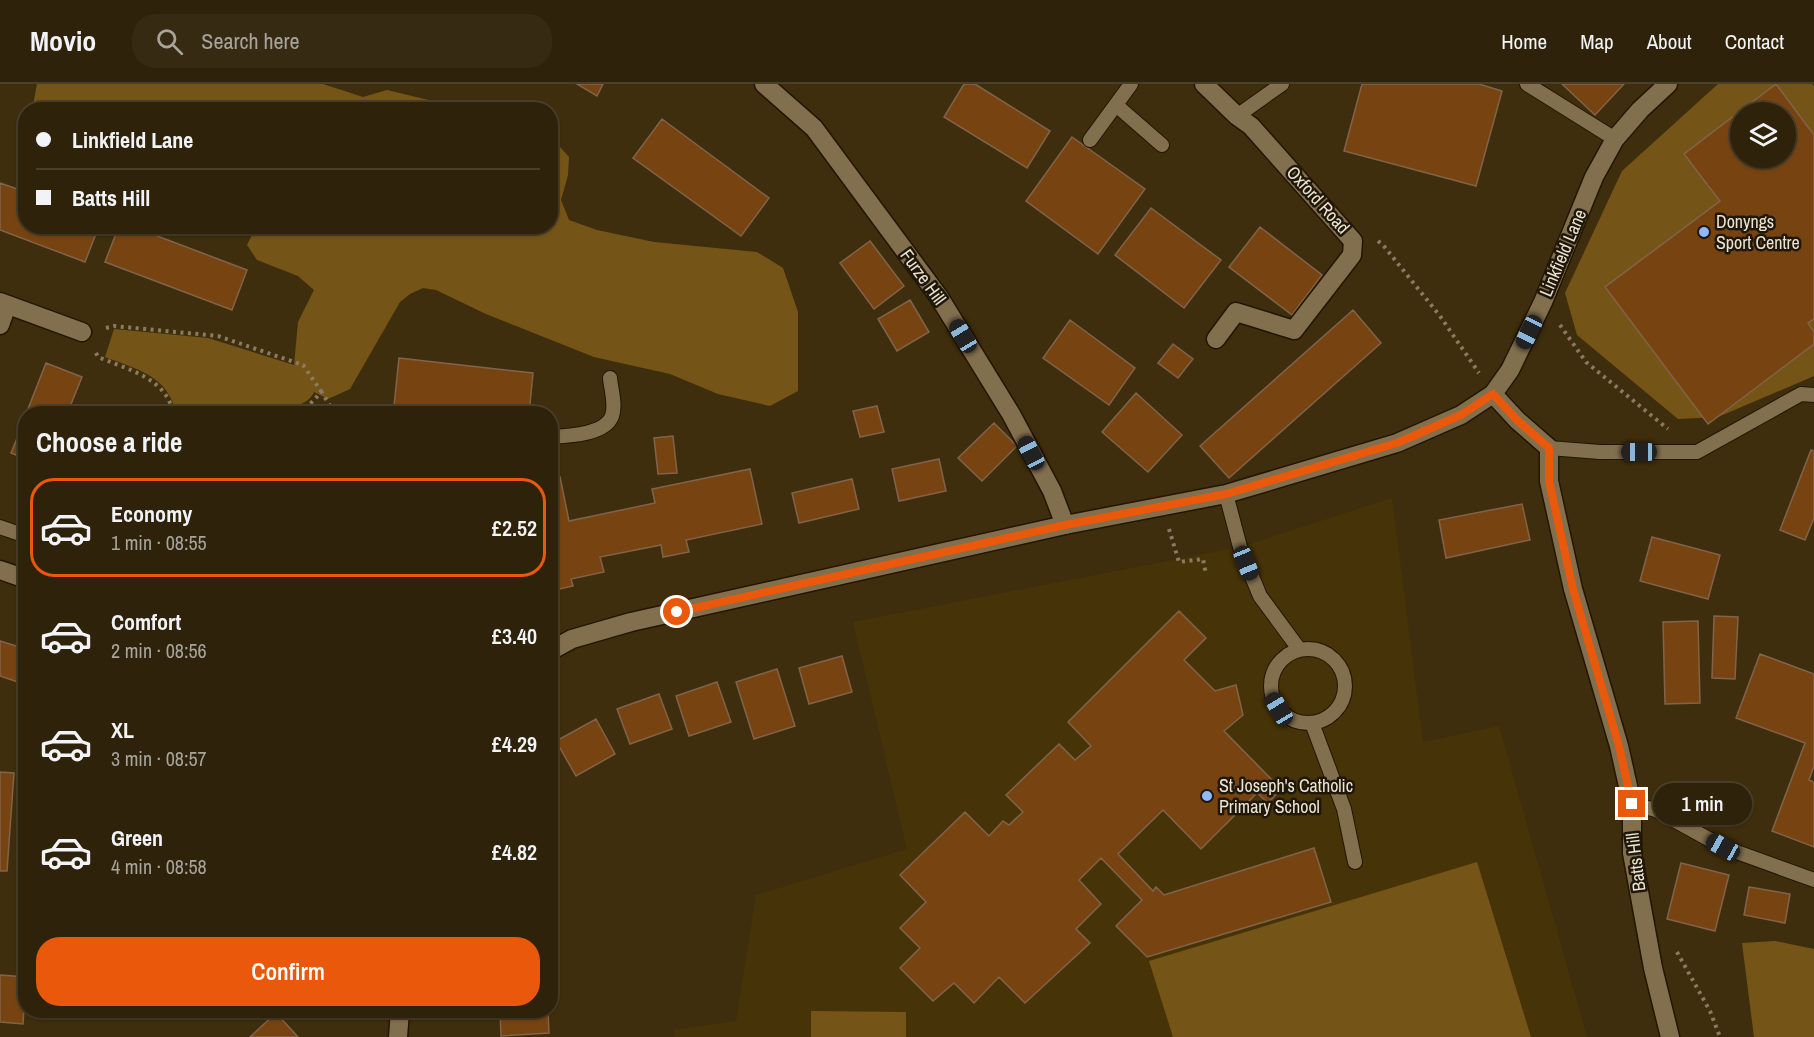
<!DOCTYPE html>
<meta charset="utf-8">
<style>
body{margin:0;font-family:"Archivo Narrow",sans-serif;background:#372a13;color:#f1f3f6;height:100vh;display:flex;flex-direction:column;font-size:22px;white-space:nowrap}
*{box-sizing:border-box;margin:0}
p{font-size:20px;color:#a7a49c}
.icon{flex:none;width:33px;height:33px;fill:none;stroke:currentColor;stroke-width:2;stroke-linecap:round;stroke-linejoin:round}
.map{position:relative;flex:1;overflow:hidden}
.side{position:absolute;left:18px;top:322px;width:540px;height:612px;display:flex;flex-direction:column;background:#2f220a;border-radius:24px;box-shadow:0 2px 4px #0004,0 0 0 2px #4a3f2b}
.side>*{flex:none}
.banner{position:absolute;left:18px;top:18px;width:540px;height:132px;border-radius:24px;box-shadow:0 2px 4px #0004,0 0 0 2px #4a3f2b;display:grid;align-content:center;height:132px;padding:0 18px;background:#2f220a}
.tools{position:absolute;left:1730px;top:18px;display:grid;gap:12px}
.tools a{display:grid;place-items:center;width:66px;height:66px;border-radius:50%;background:#2f220a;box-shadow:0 2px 4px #0004,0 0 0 2px #4a3f2b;font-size:30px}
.end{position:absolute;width:27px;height:27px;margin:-14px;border:8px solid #ea580c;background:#fff;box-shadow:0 0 0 3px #fff}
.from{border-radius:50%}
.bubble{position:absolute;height:42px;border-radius:21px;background:#2f220a;box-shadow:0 2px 4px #0004,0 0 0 2px #4a3f2b;font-size:20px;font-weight:600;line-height:42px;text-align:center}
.car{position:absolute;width:18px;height:36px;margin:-18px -9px;border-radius:8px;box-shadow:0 0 4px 2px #0007;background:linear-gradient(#222 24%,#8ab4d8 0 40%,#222 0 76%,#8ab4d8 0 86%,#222 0)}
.banner b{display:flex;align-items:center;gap:21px;height:57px;font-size:22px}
.banner b+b{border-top:2px solid #4a3f2b}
.banner i{width:15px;height:15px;background:#f1f3f6}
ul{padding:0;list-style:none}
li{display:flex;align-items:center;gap:18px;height:99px;margin:0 12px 9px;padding:0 6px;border:3px solid transparent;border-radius:24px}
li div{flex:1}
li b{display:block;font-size:22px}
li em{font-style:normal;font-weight:600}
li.selected{border-color:#ea580c}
li>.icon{width:54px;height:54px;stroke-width:1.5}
h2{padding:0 18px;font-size:27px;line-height:72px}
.button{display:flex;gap:12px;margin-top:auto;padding:12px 18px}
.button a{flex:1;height:69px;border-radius:24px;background:#ea580c;color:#fff;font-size:24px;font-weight:600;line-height:69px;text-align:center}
header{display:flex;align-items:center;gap:36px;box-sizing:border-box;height:84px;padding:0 30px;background:#2f220a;border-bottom:2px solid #4a3f2b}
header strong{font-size:28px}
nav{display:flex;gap:33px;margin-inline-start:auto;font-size:21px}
.search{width:420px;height:54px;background:#372a13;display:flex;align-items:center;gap:15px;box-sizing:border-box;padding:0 21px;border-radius:24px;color:#a7a49c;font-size:22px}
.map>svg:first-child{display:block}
</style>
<header>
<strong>Movio</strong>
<div class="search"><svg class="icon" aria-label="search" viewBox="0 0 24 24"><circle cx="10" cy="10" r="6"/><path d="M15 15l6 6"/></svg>Search here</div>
<nav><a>Home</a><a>Map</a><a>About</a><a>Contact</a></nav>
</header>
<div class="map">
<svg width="1814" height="953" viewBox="0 0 1814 953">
<rect width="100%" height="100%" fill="#3f2e0d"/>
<!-- built -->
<path fill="#473308" d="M 1392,414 L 1423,658 L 1499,642 L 1587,953 L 675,953 L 674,946 L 736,937 L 756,811 L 907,765 L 853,538 L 1240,463 Z"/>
<!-- green -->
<path fill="#755517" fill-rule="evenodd" d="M 37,0 L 323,0 L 363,13 L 387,6 L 466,25 L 35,25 L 33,21 Z
M 1718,0 L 1812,0 L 1814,2 L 1814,292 L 1718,333 L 1678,335 L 1577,251 L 1565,209 L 1622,87 ZM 1740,28 L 1785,28 L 1785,74 L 1740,74 Z
M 551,53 L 569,73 L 568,91 L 561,116 L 569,136 L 597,146 L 654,158 L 757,168 L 783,184 L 798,228 L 798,307 L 770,322 L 718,310 L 670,290 L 594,273 L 486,230 L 436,206 L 423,204 L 410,210 L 400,218 L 350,305 L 328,315 L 314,308 C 303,337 203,330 176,330 C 169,292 137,285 105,273 L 114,245 L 208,254 L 294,281 L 298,238 L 314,206 L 298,192 L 257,176 L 247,161 L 256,143 L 550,142 Z
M 1477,778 L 1531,953 L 1173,953 L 1149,877 Z
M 1775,857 L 1814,865 L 1814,953 L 1754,953 L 1742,859 Z
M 811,927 L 906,928 L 906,953 L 811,953 Z"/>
<!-- building -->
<path fill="#741" stroke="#81634b" stroke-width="1.5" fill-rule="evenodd" d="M 577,0 L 603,0 L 597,12 Z
M 964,0 L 975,0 L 1050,47 L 1027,84 L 944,33 Z
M 1362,0 L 1479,0 L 1502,7 L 1476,102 L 1344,67 Z
M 1562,0 L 1624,0 L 1595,31 Z
M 1776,0 L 1814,51 L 1814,235 L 1808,239 L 1814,248 L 1814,260 L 1708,340 L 1605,203 L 1720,117 L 1684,70 ZM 1740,28 L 1785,28 L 1785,74 L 1740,74 Z
M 662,35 L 769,114 L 741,152 L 633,74 Z
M 1072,53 L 1145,105 L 1098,170 L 1026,117 Z
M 0,99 L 26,108 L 26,142 L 99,142 L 85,178 L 0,146 Z
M 1151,124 L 1221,176 L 1184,224 L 1115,171 Z
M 119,142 L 131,142 L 247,186 L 232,226 L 105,178 Z
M 1260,143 L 1322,191 L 1292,231 L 1229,183 Z
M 870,157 L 904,202 L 874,225 L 840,179 Z
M 910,216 L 929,248 L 897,267 L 878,235 Z
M 1353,226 L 1381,259 L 1229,394 L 1200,362 Z
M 1070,236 L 1135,284 L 1109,321 L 1043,274 Z
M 1173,260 L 1193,275 L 1178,294 L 1158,279 Z
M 399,274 L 533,289 L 529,330 L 489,330 L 394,322 Z
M 46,279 L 82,293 L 67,330 L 26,330 Z
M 1136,309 L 1182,351 L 1148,388 L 1102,348 Z
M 877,322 L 884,348 L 860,353 L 853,327 Z
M 26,332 L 26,375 L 11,369 Z
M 994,339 L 1017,362 L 982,397 L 958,374 Z
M 673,352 L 677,389 L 658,390 L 654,354 Z
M 1811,366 L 1814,367 L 1814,434 L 1805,456 L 1780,446 Z
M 939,375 L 946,407 L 899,417 L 892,385 Z
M 750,385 L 762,440 L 686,456 L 689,468 L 663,473 L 661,461 L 600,473 L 604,488 L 571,495 L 573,502 L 550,507 L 550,395 L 560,393 L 569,437 L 655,419 L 652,405 Z
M 852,395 L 859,425 L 799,439 L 792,409 Z
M 1522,420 L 1530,456 L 1446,474 L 1439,436 Z
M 1652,453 L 1720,471 L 1708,515 L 1640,497 Z
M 1179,527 L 1206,554 L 1184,576 L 1215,607 L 1236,601 L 1243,631 L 1224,647 L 1281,705 L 1268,719 L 1257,709 L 1201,765 L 1163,726 L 1118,770 L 1153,807 L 1156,803 L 1164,811 L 1314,764 L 1331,818 L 1147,873 L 1116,842 L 1142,816 L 1101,774 L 1079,796 L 1101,820 L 1076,845 L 1090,859 L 1025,919 L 999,893 L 974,919 L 954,899 L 933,917 L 900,884 L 920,864 L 900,844 L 926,818 L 900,791 L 965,728 L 989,752 L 1003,737 L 1009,741 L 1023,728 L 1006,711 L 1059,660 L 1075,676 L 1091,662 L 1068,638 Z
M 1714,532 L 1738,533 L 1735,595 L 1712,594 Z
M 1698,537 L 1700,619 L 1665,620 L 1663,538 Z
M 0,557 L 26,565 L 26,586 L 21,599 L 0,592 Z
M 1760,570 L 1814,590 L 1814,682 L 1809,696 L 1814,698 L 1814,763 L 1772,747 L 1805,659 L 1736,634 Z
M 842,572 L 852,608 L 809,620 L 799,584 Z
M 777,585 L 795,642 L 754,655 L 736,598 Z
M 717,598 L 731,638 L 689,652 L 676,612 Z
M 659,610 L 672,645 L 630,660 L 617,625 Z
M 596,635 L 615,670 L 576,692 L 556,657 Z
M 0,688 L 14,689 L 7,787 L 0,787 Z
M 1681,779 L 1729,791 L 1715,847 L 1667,835 Z
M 1749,803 L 1790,810 L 1785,839 L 1744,831 Z
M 0,891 L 26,893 L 23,940 L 0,938 Z
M 500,927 L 548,927 L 549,949 L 501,952 Z
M 276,929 L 298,953 L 250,953 Z"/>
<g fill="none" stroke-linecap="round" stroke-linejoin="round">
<!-- lane casing -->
<g stroke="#231601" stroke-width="16">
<path id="lane" d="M 1527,0 L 1615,55
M 1116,21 L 1162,61
M 1237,32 L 1282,0
M 1090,56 L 1131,0
M 550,353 C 567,352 605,351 612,332 C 616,321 611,305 610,294
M 1549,364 L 1600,368 L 1697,368 L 1801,310 L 1814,311
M 1226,410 L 1240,463 L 1260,512 L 1299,565
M 0,443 L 26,452
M1271 602a37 37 0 1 1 74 0a37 37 0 1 1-74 0Z
M 1312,639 L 1344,725 L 1355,778
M 1632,720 L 1656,726 L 1723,763 L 1814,796"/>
</g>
<!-- street casing -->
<g stroke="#231601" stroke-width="21">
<path id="street" d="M 764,0 L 814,44 L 939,213 L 1011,330 L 1052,407 L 1065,441
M 1204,0 L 1237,32 L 1251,42 L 1353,157 L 1352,171 L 1294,246 L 1236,228 L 1216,255
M 0,218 L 82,248
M 0,241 L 7,221
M 0,486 L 26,495"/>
</g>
<!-- secondary casing -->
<g stroke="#231601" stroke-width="21">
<path id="secondary" d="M 1493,310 L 1517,336 L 1549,364 L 1549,397 L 1573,505 L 1619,662 L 1632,720 L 1632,769 L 1653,884 L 1670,953
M 550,567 L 572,555 L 631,538 L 1065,441 L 1226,410 L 1397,359 L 1461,331 L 1493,310 L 1510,286 L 1543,218 L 1594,93 L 1615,55 L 1640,26 L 1668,0
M 398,953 L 400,927"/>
</g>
<!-- path -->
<path stroke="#897b61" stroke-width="4" stroke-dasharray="3 4.5" stroke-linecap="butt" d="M 1378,157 L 1383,161 L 1440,232 L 1479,289
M 1560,241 L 1586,278 L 1668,345
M 106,244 L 114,242 L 218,252 L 303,281 L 321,307 C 313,320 301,328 286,330
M 96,269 L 98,273 C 126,285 168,294 173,330
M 321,307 L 335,330
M 297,328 L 314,330
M 1169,445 L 1179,478 L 1203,475 L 1206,490
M 1677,868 L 1710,927 L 1720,953"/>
<!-- lane -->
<use href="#lane" stroke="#826f4e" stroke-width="14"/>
<!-- street -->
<use href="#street" stroke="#826f4e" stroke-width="18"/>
<!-- secondary -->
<use href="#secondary" stroke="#826f4e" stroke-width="18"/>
</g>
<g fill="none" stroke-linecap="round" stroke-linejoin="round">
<!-- route -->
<path stroke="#ea580c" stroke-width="8" d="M 677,528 L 1065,441 L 1226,410 L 1397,359 L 1461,331 L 1493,310 L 1517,336 L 1549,364 L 1549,397 L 1573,505 L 1619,662 L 1632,720"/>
</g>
<!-- markers -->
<g fill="#8fb8fd" stroke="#1f170a" stroke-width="2">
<circle cx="1704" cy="148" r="6"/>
<circle cx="1207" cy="712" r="6"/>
</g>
<g text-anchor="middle" stroke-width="5" stroke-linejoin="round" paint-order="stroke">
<!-- street labels -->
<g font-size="18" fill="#ede3d1" stroke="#1f170a">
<text transform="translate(1318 116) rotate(48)" y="6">Oxford Road</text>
<text transform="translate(1563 169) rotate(-67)" y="6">Linkfield Lane</text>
<text transform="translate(923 193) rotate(54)" y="6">Furze Hill</text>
<text transform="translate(1636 778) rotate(-97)" y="6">Batts Hill</text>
</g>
<!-- poi labels -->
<g font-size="18" fill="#ede3d1" stroke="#1f170a" text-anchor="start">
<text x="1716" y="144">Donyngs<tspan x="1716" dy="21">Sport Centre</tspan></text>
<text x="1219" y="708">St Joseph's Catholic<tspan x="1219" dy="21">Primary School</tspan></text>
</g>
</g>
</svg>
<div class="tools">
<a><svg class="icon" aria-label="layers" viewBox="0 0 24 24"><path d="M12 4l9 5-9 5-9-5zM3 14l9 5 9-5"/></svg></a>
</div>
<i class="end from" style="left:677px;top:528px"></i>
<i class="end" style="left:1632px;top:720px"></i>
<div class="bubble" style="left:1653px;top:699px;width:99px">1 min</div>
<i class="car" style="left:1529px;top:248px;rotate:206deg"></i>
<i class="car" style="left:963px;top:252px;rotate:329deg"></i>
<i class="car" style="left:1639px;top:368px;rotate:270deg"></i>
<i class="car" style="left:1031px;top:369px;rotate:332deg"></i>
<i class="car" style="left:1246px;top:479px;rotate:158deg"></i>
<i class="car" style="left:1279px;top:625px;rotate:329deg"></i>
<i class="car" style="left:1723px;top:763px;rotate:299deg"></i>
<div class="banner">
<b><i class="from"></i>Linkfield Lane</b>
<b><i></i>Batts Hill</b>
</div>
<section class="side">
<h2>Choose a ride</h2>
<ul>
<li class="selected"><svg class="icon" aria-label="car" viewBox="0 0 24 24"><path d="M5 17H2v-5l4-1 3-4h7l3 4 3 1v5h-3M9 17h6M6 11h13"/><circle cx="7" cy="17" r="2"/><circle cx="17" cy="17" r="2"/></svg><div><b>Economy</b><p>1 min · 08:55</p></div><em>£2.52</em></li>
<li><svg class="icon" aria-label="car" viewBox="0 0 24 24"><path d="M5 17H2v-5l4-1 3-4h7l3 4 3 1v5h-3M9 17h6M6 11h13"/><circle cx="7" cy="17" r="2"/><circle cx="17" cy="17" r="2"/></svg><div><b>Comfort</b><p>2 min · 08:56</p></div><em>£3.40</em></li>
<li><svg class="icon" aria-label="car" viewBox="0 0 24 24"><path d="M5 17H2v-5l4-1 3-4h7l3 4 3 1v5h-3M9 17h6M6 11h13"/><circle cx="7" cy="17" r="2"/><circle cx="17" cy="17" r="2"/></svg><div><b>XL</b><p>3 min · 08:57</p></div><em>£4.29</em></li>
<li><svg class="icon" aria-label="car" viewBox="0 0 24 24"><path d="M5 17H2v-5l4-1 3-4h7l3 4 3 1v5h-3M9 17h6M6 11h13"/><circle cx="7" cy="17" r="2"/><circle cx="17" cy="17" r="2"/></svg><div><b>Green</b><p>4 min · 08:58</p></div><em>£4.82</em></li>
</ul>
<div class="button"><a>Confirm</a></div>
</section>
</div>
